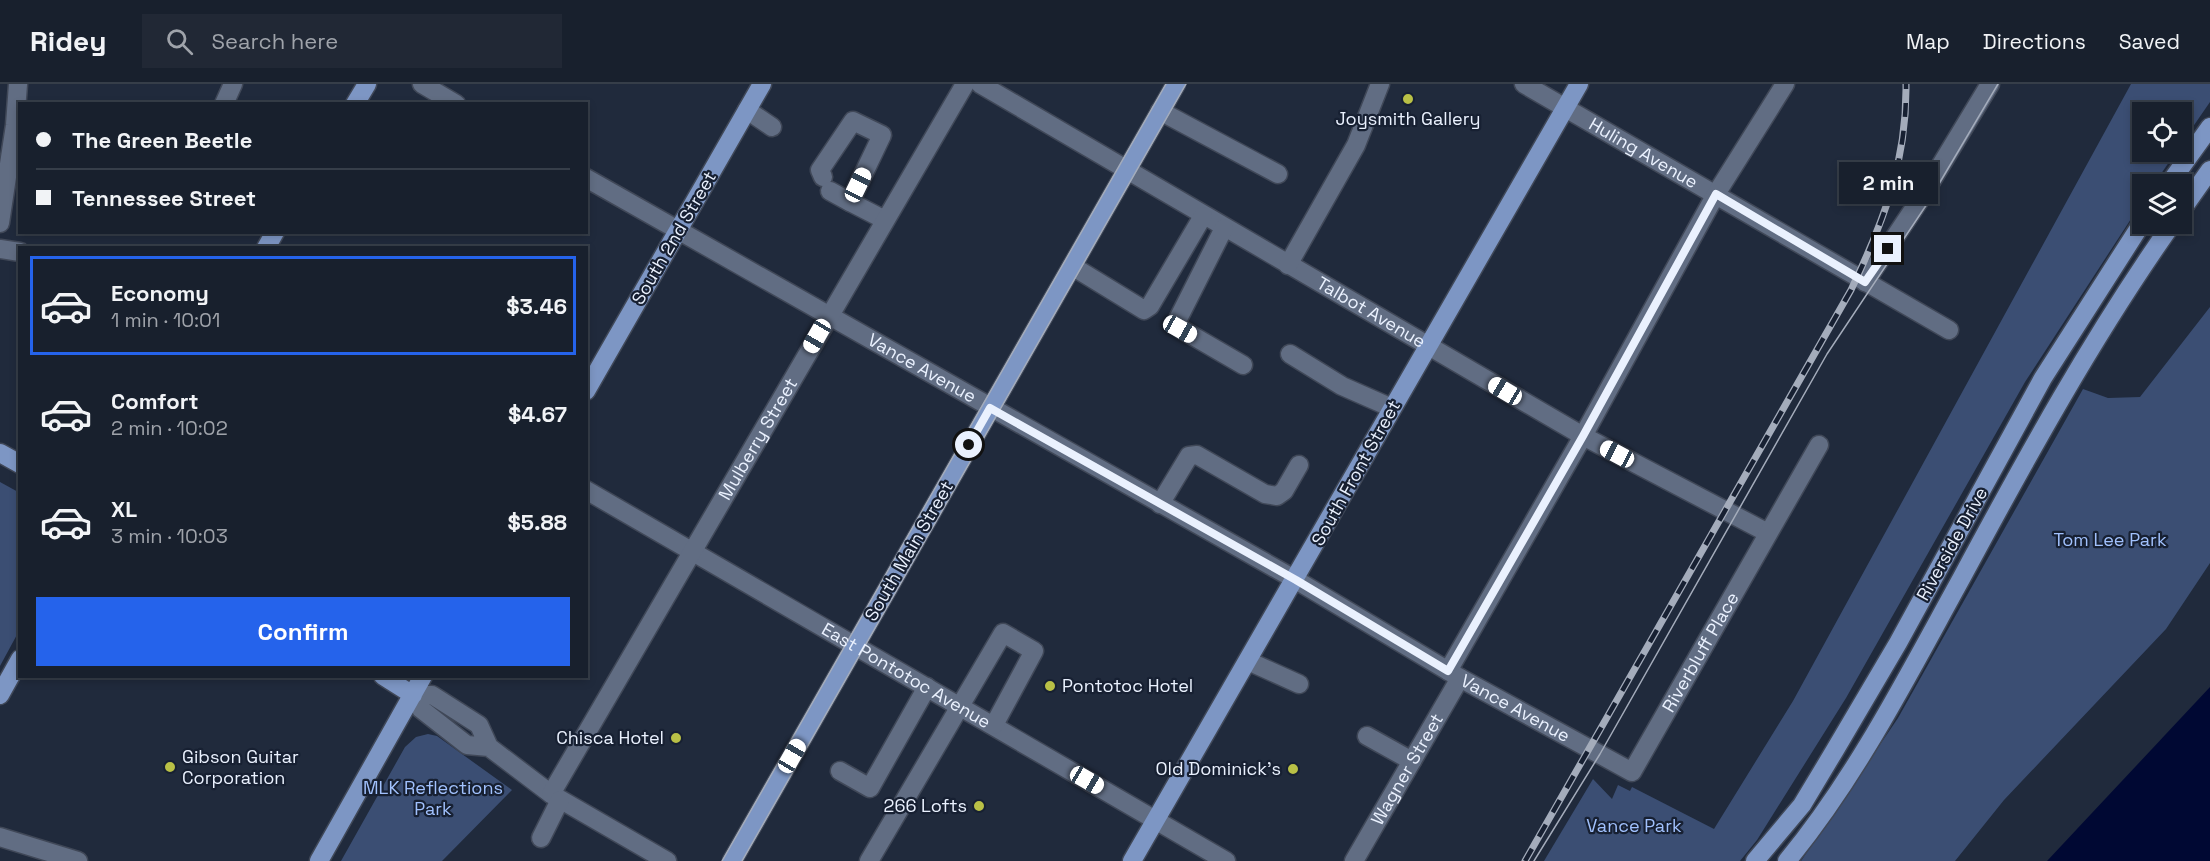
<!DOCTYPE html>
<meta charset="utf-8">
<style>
body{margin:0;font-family:"Space Grotesk",sans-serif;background:#212835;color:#f1f3f6;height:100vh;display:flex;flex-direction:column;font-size:22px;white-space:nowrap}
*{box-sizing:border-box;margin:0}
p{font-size:20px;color:#9fa3aa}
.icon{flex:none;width:33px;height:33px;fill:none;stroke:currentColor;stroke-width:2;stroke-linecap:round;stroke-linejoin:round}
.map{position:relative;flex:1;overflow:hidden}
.side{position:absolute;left:18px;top:162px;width:570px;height:432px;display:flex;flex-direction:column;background:#18202d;border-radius:0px;box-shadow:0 3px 9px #0003,0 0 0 2px #363e49}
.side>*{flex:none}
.guide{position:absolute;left:18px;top:18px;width:570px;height:132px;border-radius:0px;box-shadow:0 3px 9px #0003,0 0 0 2px #363e49;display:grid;align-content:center;height:132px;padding:0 18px;background:#18202d}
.controls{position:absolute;left:2132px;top:18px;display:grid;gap:12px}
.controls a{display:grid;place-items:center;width:60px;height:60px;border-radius:0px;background:#18202d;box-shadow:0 3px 9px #0003,0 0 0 2px #363e49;font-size:30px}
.end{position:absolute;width:27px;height:27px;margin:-14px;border:8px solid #eaf1fe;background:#111;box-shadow:0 0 0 3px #111}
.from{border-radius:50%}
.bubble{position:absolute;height:42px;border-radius:0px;background:#18202d;box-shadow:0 3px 9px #0003,0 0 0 2px #363e49;font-size:20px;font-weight:800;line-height:42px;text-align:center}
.car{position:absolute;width:18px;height:36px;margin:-18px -9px;border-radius:8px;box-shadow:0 0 4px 2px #0007;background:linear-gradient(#fff 24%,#345 0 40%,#fff 0 76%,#345 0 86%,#fff 0)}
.guide b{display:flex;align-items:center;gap:21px;height:57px;font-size:22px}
.guide b+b{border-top:2px solid #363e49}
.guide i{width:15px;height:15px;background:#f1f3f6}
ul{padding:10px 0 0;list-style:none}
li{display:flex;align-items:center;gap:18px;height:99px;margin:0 12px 9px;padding:0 6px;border:3px solid transparent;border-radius:0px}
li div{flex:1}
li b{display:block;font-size:22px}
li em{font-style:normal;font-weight:800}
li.on{border-color:#2563eb}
li>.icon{width:54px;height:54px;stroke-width:1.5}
.action{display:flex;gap:12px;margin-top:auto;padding:12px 18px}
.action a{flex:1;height:69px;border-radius:0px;background:#2563eb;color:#fff;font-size:24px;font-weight:800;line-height:69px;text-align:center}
header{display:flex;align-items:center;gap:36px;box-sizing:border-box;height:84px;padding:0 30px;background:#18202d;border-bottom:2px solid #363e49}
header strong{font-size:28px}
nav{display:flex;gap:33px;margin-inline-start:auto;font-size:21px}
.search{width:420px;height:54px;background:#212835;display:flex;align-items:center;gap:15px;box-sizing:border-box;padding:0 21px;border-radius:0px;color:#9fa3aa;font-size:22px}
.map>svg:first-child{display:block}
</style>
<header>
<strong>Ridey</strong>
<div class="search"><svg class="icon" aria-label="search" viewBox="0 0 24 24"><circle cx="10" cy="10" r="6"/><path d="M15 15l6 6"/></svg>Search here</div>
<nav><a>Map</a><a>Directions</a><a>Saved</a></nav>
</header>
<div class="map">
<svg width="2210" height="777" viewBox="0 0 2210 777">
<rect width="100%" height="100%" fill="#202a3c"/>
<!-- green -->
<path fill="#3b4e73" d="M 2131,0 L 2210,0 L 2210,18 L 2181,60 L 2181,28 L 2142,28 L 2142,68 L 2176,68 L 2154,100 L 2142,100 L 2142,118 L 2025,298 L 1846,614 L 1757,756 L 1740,777 L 1544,777 L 1593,695 L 1612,715 L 1618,701 L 1630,707 L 1632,703 L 1714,745 L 1793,617 Z
M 2210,223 L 2210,479 L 2166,545 L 2004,716 L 1955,777 L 1801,777 L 1898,634 L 2083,305 L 2108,314 L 2140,313 Z
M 0,398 L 20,409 L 19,547 L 0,582 Z
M 428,650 L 437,652 L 512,706 L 442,777 L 341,777 L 405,663 L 416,653 Z"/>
<!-- water -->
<path fill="#000833" d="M 2210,603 L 2210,777 L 2047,777 Z"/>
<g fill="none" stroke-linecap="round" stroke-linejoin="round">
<!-- minor casing -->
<g stroke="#404858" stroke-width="21">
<g id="minor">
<path d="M 422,0 L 456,20"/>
<path id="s1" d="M 980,0 L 1583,352 L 1768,449"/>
<path id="s2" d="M 1524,0 L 1949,246"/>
<path d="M 224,20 L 233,0"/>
<path d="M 747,26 L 772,43"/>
<path d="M 1160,27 L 1278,90"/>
<path d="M 823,93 L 820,86 L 853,37 L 882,51 L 850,118 L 885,136"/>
<path id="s3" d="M 586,94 L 1296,496 L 1460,594 L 1632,688 L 1819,361"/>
<path d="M 830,107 L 850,118"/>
<path d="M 0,139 L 15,41 L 18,0"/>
<path d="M 1224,144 L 1177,237 L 1181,245 L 1243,281"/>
<path d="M 0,165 L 20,168"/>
<path d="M 1288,181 L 1356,61 L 1380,0"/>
<path d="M 1072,182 L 1144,226 L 1150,222 L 1203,132"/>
<path d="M 1865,198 L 1921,114 L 1990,0"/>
<path d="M 1290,270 L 1342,302 L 1392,324"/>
<path id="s4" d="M 586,406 L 1226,777"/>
<path d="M 1160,420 L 1189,372 L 1197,371 L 1265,410 L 1277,412 L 1284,407 L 1299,381"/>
<path d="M 1248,577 L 1299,600"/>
<path d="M 1448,587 L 1583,352 L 1716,110 L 1785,0"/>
<path d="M 1367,652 L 1412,677"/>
<path d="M 489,663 L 467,661 L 421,625 L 413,611 L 432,611 L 479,641 L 489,663 L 551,710 L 667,777"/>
<path d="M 840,687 L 870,704 L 927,603"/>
<path id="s5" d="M 551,710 L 965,0"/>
<path d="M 0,753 L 78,777"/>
<path d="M 541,754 L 560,716"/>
<path d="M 869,777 L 1003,549 L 1034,567 L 994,641"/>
<path id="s6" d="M 1354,777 L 1460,594"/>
</g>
</g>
<!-- major casing -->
<g stroke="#404858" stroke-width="21">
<path id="major" d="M 355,20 L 367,0
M 2169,100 L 2210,43
M 2181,127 L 2210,86
M 266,164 L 275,148
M 586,307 L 762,0
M 0,369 L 20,380
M 383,592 L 413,611
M 0,611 L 20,575
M 319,777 L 423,592
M 732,777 L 1176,0
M 1132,777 L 1579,0
M 1755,777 L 1802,721 L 1835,666 L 1898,559 L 2043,294 L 2142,139
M 1787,777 C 1857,692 1908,591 1961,495 C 2026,374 2093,252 2172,140"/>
</g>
<!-- minor -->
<use href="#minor" stroke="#616d83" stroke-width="18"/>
<!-- major -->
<use href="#major" stroke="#7d96c4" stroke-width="18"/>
<!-- tram -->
<path stroke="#a4acbb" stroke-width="1.5" d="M 722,777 L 1166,0
M 742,777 L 1186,0
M 1534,777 L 1600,670 L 1827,270 L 1927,120 L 1998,0"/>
<!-- rail casing -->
<g stroke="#a4acbb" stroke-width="7">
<path id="rail" d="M 1525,777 L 1851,206 C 1884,137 1907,77 1906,0"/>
</g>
<!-- rail -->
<use href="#rail" stroke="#172032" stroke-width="4.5" stroke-dasharray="14" stroke-linecap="butt"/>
</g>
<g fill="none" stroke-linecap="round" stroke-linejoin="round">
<!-- route -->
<path stroke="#eaf1fe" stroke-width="8" d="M 969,361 L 990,324 L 1296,496 L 1448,587 L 1583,352 L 1716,110 L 1865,198 L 1888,165"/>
</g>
<!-- markers -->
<g fill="#b9c046" stroke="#172032" stroke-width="2">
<circle cx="1408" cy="15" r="6"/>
<circle cx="1050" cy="602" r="6"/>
<circle cx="676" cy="654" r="6"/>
<circle cx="170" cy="683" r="6"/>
<circle cx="1293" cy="685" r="6"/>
<circle cx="979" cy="722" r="6"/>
</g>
<g text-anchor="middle" stroke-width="4.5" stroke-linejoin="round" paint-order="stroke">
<!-- poi labels -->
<g font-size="18" fill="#eaf1fe" stroke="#172032" text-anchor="end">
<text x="1408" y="41" text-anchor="middle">Joysmith Gallery</text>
<text x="1062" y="608" text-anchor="start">Pontotoc Hotel</text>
<text x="664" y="660">Chisca Hotel</text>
<text x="182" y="679" text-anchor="start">Gibson Guitar<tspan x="182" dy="21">Corporation</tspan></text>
<text x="1281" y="691">Old Dominick's</text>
<text x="967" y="728">266 Lofts</text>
</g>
<!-- street labels -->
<g font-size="18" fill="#eaf1fe" stroke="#172032">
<text dy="6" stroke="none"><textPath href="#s2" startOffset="138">Huling Avenue</textPath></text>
<text transform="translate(674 154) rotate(-60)" y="6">South 2nd Street</text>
<text dy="6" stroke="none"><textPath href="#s1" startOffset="453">Talbot Avenue</textPath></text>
<text dy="6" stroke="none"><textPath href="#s3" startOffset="386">Vance Avenue</textPath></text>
<text dy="6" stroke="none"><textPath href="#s5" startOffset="411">Mulberry Street</textPath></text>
<text transform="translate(1356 389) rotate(-61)" y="6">South Front Street</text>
<text transform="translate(1952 460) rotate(-61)" y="6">Riverside Drive</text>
<text transform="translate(909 467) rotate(-60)" y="6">South Main Street</text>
<text dy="6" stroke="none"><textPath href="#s3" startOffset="1341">Riverbluff Place</textPath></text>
<text dy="6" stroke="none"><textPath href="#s4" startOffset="370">East Pontotoc Avenue</textPath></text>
<text dy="6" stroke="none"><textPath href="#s3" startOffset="1070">Vance Avenue</textPath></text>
<text dy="6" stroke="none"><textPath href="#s6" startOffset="106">Wagner Street</textPath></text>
</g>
<!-- park labels -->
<g font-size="18" fill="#a1c1fd" stroke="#172032">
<text x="2110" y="462">Tom Lee Park</text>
<text x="433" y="710">MLK Reflections<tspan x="433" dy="21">Park</tspan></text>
<text x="1634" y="748">Vance Park</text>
</g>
</g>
</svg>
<div class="controls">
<a><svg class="icon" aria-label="locate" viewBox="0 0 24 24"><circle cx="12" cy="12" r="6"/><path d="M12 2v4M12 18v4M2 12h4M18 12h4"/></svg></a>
<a><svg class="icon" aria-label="layers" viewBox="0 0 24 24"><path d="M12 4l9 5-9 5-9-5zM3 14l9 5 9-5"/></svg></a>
</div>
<i class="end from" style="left:969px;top:361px"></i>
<i class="end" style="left:1888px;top:165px"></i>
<div class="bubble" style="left:1839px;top:78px;width:99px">2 min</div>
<i class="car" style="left:858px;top:101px;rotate:26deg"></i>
<i class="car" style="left:1180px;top:245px;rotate:119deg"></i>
<i class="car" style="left:817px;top:252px;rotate:210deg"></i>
<i class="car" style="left:1505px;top:307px;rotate:301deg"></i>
<i class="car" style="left:1617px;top:370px;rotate:298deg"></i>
<i class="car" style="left:792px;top:672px;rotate:30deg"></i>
<i class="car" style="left:1087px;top:696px;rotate:120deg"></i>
<div class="guide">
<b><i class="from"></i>The Green Beetle</b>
<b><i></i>Tennessee Street</b>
</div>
<section class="side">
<ul>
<li class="on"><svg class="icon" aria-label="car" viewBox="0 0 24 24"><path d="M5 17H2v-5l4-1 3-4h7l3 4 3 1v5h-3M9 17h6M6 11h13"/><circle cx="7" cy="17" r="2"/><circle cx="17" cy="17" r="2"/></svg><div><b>Economy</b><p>1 min · 10:01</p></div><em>$3.46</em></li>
<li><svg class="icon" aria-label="car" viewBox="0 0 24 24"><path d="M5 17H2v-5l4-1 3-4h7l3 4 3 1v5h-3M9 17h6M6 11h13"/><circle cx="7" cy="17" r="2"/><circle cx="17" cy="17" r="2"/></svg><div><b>Comfort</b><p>2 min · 10:02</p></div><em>$4.67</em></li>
<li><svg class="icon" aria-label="car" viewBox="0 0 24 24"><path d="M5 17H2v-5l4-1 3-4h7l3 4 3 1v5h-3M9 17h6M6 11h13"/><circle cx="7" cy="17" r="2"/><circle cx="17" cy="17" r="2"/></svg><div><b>XL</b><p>3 min · 10:03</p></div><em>$5.88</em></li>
</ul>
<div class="action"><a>Confirm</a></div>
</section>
</div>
